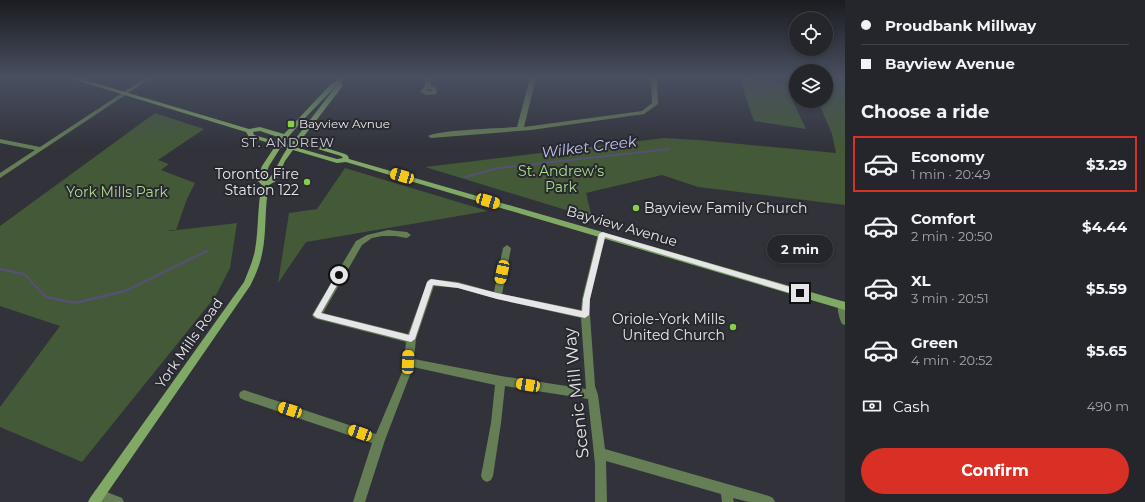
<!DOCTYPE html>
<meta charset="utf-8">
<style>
body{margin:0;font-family:Montserrat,sans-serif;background:#313238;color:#f1f3f6;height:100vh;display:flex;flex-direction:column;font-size:15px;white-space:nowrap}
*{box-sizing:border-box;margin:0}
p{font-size:13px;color:#a3a5a9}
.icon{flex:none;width:22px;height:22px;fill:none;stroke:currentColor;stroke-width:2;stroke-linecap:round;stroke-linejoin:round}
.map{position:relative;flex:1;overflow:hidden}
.side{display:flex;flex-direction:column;background:#25262c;width:300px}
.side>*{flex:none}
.hud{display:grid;align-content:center;height:88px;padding:0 16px;background:#25262c}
.fabs{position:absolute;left:789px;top:12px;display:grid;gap:8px}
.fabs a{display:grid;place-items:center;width:44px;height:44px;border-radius:50%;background:#25262c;box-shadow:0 2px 6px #0003,0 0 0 1px #424348;font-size:20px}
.end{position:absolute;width:18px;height:18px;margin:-9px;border:5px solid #e5e5ea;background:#111;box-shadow:0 0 0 2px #111}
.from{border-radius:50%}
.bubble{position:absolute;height:28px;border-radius:14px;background:#25262c;box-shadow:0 2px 6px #0003,0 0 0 1px #424348;font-size:13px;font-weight:700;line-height:28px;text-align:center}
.car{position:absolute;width:12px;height:24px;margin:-12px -6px;border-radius:5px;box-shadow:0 0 3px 1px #0007;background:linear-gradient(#f5c518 24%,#345 0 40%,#f5c518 0 76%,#345 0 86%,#f5c518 0)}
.hud b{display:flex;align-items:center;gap:14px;height:38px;font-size:15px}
.hud b+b{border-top:1px solid #424348}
.hud i{width:10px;height:10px;background:#f1f3f6}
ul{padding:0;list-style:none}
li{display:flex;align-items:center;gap:12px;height:56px;margin:0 8px 6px;padding:0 8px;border:2px solid transparent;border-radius:0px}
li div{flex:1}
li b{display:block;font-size:15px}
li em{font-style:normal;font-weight:700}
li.active{border-color:#d93025}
li>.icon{width:36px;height:36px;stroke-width:1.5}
h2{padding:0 16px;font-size:18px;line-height:48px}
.pay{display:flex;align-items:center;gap:10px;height:44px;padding:0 16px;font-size:15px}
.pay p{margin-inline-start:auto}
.action{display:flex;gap:8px;margin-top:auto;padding:8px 16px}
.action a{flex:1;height:46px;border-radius:24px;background:#d93025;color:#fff;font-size:16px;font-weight:700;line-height:46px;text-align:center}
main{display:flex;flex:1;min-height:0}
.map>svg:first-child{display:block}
</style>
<main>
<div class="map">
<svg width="845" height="502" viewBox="0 0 845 502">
<rect width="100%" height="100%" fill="#31323a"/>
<!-- green -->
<path fill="#445937" d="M 739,78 L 784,83 L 806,129 L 754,121 Z
M 826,78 L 845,78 L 845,205 L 698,187 L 662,175 L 586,193 L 592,218 L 425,167 L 664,138 L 699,140 L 836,153 L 832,134 L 818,101 L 826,101 Z
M 155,113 L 204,129 L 158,160 L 169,164 L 161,170 L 195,183 L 187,199 L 176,230 L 170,230 L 169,231 L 237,223 L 230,268 L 215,297 L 82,462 L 0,427 L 0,407 L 60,326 L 0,306 L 0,226 Z
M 345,168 L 488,211 L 306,242 L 278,283 L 289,213 L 317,209 Z"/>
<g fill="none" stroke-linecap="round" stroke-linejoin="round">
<!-- stream-far1 -->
<path stroke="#565075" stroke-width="2" d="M 465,177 L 498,168 L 669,149"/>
<!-- stream -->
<path stroke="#565075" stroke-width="2.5" d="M 0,269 L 24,274 L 46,297 L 75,303 L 125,291 L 207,251"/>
<!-- minor -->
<path fill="#657e55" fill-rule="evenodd" d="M 145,78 L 151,78 L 0,178 L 0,173 L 35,150 L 0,143 L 0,139 L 40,147 Z
M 428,78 L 433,78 L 431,83 L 431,86 L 436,88 L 437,94 L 427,95 L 420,92 L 425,86 L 425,83 ZM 429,89 L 432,90 L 432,91 L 426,91 Z
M 530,78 L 536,78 L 524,127 L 642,111 L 652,103 L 651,78 L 657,78 L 658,104 L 644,114 L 531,130 L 431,138 L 428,136 C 436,130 502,128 517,127 Z
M 388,230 L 407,232 L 411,235 L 407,238 L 395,236 L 382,236 L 372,238 L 362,245 L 323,313 L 408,334 L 428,280 L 431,279 L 458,282 L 494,292 L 503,248 L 507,245 L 511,248 L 502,294 L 581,310 L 582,299 L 598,234 L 599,232 L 605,232 L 606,234 L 590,299 L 590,315 L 595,386 L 598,395 L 605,449 L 769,496 L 773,498 L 775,502 L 749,502 L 733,498 L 734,502 L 722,502 L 721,494 L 606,461 L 607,502 L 595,502 L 595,464 L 588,399 L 505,386 L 501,423 L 493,476 L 491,480 L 487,482 L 483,480 L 481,476 L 491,423 L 495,385 L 413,367 L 385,440 L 365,502 L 353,502 L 372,443 L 244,400 L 240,398 L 239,395 L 240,392 L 244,390 L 376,434 L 403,370 L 406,342 L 317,319 L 314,318 L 312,315 L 356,241 L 367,235 ZM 434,286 L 458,288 L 497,299 L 581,318 L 586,389 L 501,376 L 414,359 L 416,339 Z
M 842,301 L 845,302 L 845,325 L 842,324 C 839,318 836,308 839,302 Z
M 99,489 L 122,498 L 124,502 L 102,502 L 95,499 L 93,495 L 95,491 Z"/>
<!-- secondary -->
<path fill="#81a966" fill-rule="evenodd" d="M 69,78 L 78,78 L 249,129 L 260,127 L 284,134 L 331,84 L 336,82 L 339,78 L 344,78 L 341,83 L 343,86 L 342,87 L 301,140 L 345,154 L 348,156 L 349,159 L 845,302 L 845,310 L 346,162 L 337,163 L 293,150 L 285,161 L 276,181 L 269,185 C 264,208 267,231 262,254 C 260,265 255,276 250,286 L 101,502 L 88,502 L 90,498 L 244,282 C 248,272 253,261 255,250 C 259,228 257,206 262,185 L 257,180 L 262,166 L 276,145 L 249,137 L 246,132 ZM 337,85 L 296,138 L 289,136 L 304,119 ZM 260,131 L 281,138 L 278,142 L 254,135 L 253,132 ZM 286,139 L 293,141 L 290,145 L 283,143 ZM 298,143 L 341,156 L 343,158 L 337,159 L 295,147 ZM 281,147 L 287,149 C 280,158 274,176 266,181 L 264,179 L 269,166 Z"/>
</g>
<!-- sky -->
<linearGradient id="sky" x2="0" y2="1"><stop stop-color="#1b1c20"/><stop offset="0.52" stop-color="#484f60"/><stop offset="1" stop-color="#484f60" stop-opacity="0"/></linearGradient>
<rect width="845" height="149" fill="url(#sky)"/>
<!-- route -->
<path fill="#e5e5ea" d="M 602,232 L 800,290 L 804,293 L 800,296 L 605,237 L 590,299 L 589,315 L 585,318 L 497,299 L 458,288 L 433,285 L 415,339 L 411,342 L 317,318 L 313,315 L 337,273 L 339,272 L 343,275 L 321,313 L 409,335 L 427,282 L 431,279 L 458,283 L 497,293 L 582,311 L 583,299 L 599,234 Z"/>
<!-- markers -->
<g fill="#86cf4b" stroke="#28282f" stroke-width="1.5">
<rect x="287" y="120" width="8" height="8" rx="2"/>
<circle cx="307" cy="182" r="4"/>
<circle cx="636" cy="208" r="4"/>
<circle cx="733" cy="327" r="4"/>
</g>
<g text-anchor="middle" stroke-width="4" stroke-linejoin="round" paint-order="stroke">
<!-- far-poi labels -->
<g font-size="12" fill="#e5e5ea" stroke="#28282f" text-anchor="start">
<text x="299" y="128">Bayview Avnue</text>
</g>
<!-- far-neighbourhood labels -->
<g font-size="13" letter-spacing="1" fill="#ceced8" stroke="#28282f">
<text x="288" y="147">ST. ANDREW</text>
</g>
<!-- park labels -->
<g font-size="14" fill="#abdd8b" stroke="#28282f">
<text x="561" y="176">St. Andrew’s<tspan x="561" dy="16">Park</tspan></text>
<text x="117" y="197">York Mills Park</text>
</g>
<!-- poi labels -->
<g font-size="14" fill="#e5e5ea" stroke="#28282f" text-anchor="end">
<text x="299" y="179">Toronto Fire<tspan x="299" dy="16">Station 122</tspan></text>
<text x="644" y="213" text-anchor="start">Bayview Family Church</text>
<text x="725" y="324">Oriole-York Mills<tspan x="725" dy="16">United Church</tspan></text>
</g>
<!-- street labels -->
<g font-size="14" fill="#e5e5ea" stroke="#28282f">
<text transform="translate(622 226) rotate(16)" y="5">Bayview Avenue</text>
<text transform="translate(189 343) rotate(-55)" y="5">York Mills Road</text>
</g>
<!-- water labels -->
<g font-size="15" font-style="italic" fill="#c2c3f7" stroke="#28282f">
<text transform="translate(589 147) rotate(-7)" y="5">Wilket Creek</text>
</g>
<!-- near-street labels -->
<g font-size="17" fill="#e5e5ea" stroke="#28282f">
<text transform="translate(576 393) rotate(-96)" y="6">Scenic Mill Way</text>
</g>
</g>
</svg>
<div class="fabs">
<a><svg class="icon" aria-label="locate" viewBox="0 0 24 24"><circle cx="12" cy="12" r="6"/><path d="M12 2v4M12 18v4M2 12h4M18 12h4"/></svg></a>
<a><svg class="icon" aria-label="layers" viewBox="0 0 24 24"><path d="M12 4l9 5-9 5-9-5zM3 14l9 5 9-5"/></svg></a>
</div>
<i class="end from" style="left:339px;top:275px"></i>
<i class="end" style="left:800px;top:293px"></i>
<div class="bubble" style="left:767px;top:235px;width:66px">2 min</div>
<i class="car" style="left:402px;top:176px;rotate:286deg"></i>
<i class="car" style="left:488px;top:201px;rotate:106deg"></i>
<i class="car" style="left:502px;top:272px;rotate:192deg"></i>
<i class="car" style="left:408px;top:362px;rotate:2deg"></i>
<i class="car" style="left:528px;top:385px;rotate:279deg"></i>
<i class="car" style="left:290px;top:410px;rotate:288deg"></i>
<i class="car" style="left:360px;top:433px;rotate:290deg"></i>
</div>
<section class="side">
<div class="hud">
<b><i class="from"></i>Proudbank Millway</b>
<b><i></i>Bayview Avenue</b>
</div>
<h2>Choose a ride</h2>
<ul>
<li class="active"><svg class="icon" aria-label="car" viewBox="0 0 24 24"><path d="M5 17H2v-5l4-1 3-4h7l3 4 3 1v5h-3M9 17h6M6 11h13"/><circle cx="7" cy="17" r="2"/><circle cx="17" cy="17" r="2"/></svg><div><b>Economy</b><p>1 min · 20:49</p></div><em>$3.29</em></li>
<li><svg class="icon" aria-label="car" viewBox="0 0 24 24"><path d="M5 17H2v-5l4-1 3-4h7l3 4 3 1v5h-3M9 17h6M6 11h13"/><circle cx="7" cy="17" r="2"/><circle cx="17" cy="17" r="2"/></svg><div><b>Comfort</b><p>2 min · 20:50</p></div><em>$4.44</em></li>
<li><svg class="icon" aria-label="car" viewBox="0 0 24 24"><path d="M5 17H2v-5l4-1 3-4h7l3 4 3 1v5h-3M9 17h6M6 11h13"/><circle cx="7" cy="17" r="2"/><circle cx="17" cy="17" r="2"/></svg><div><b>XL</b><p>3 min · 20:51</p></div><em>$5.59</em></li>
<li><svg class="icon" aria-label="car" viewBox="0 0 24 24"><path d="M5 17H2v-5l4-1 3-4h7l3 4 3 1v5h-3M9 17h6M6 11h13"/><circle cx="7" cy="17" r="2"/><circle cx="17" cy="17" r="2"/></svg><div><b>Green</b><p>4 min · 20:52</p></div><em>$5.65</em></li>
</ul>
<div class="pay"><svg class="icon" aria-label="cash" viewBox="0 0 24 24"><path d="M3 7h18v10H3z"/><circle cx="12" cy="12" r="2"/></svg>Cash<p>490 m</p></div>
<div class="action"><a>Confirm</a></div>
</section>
</main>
